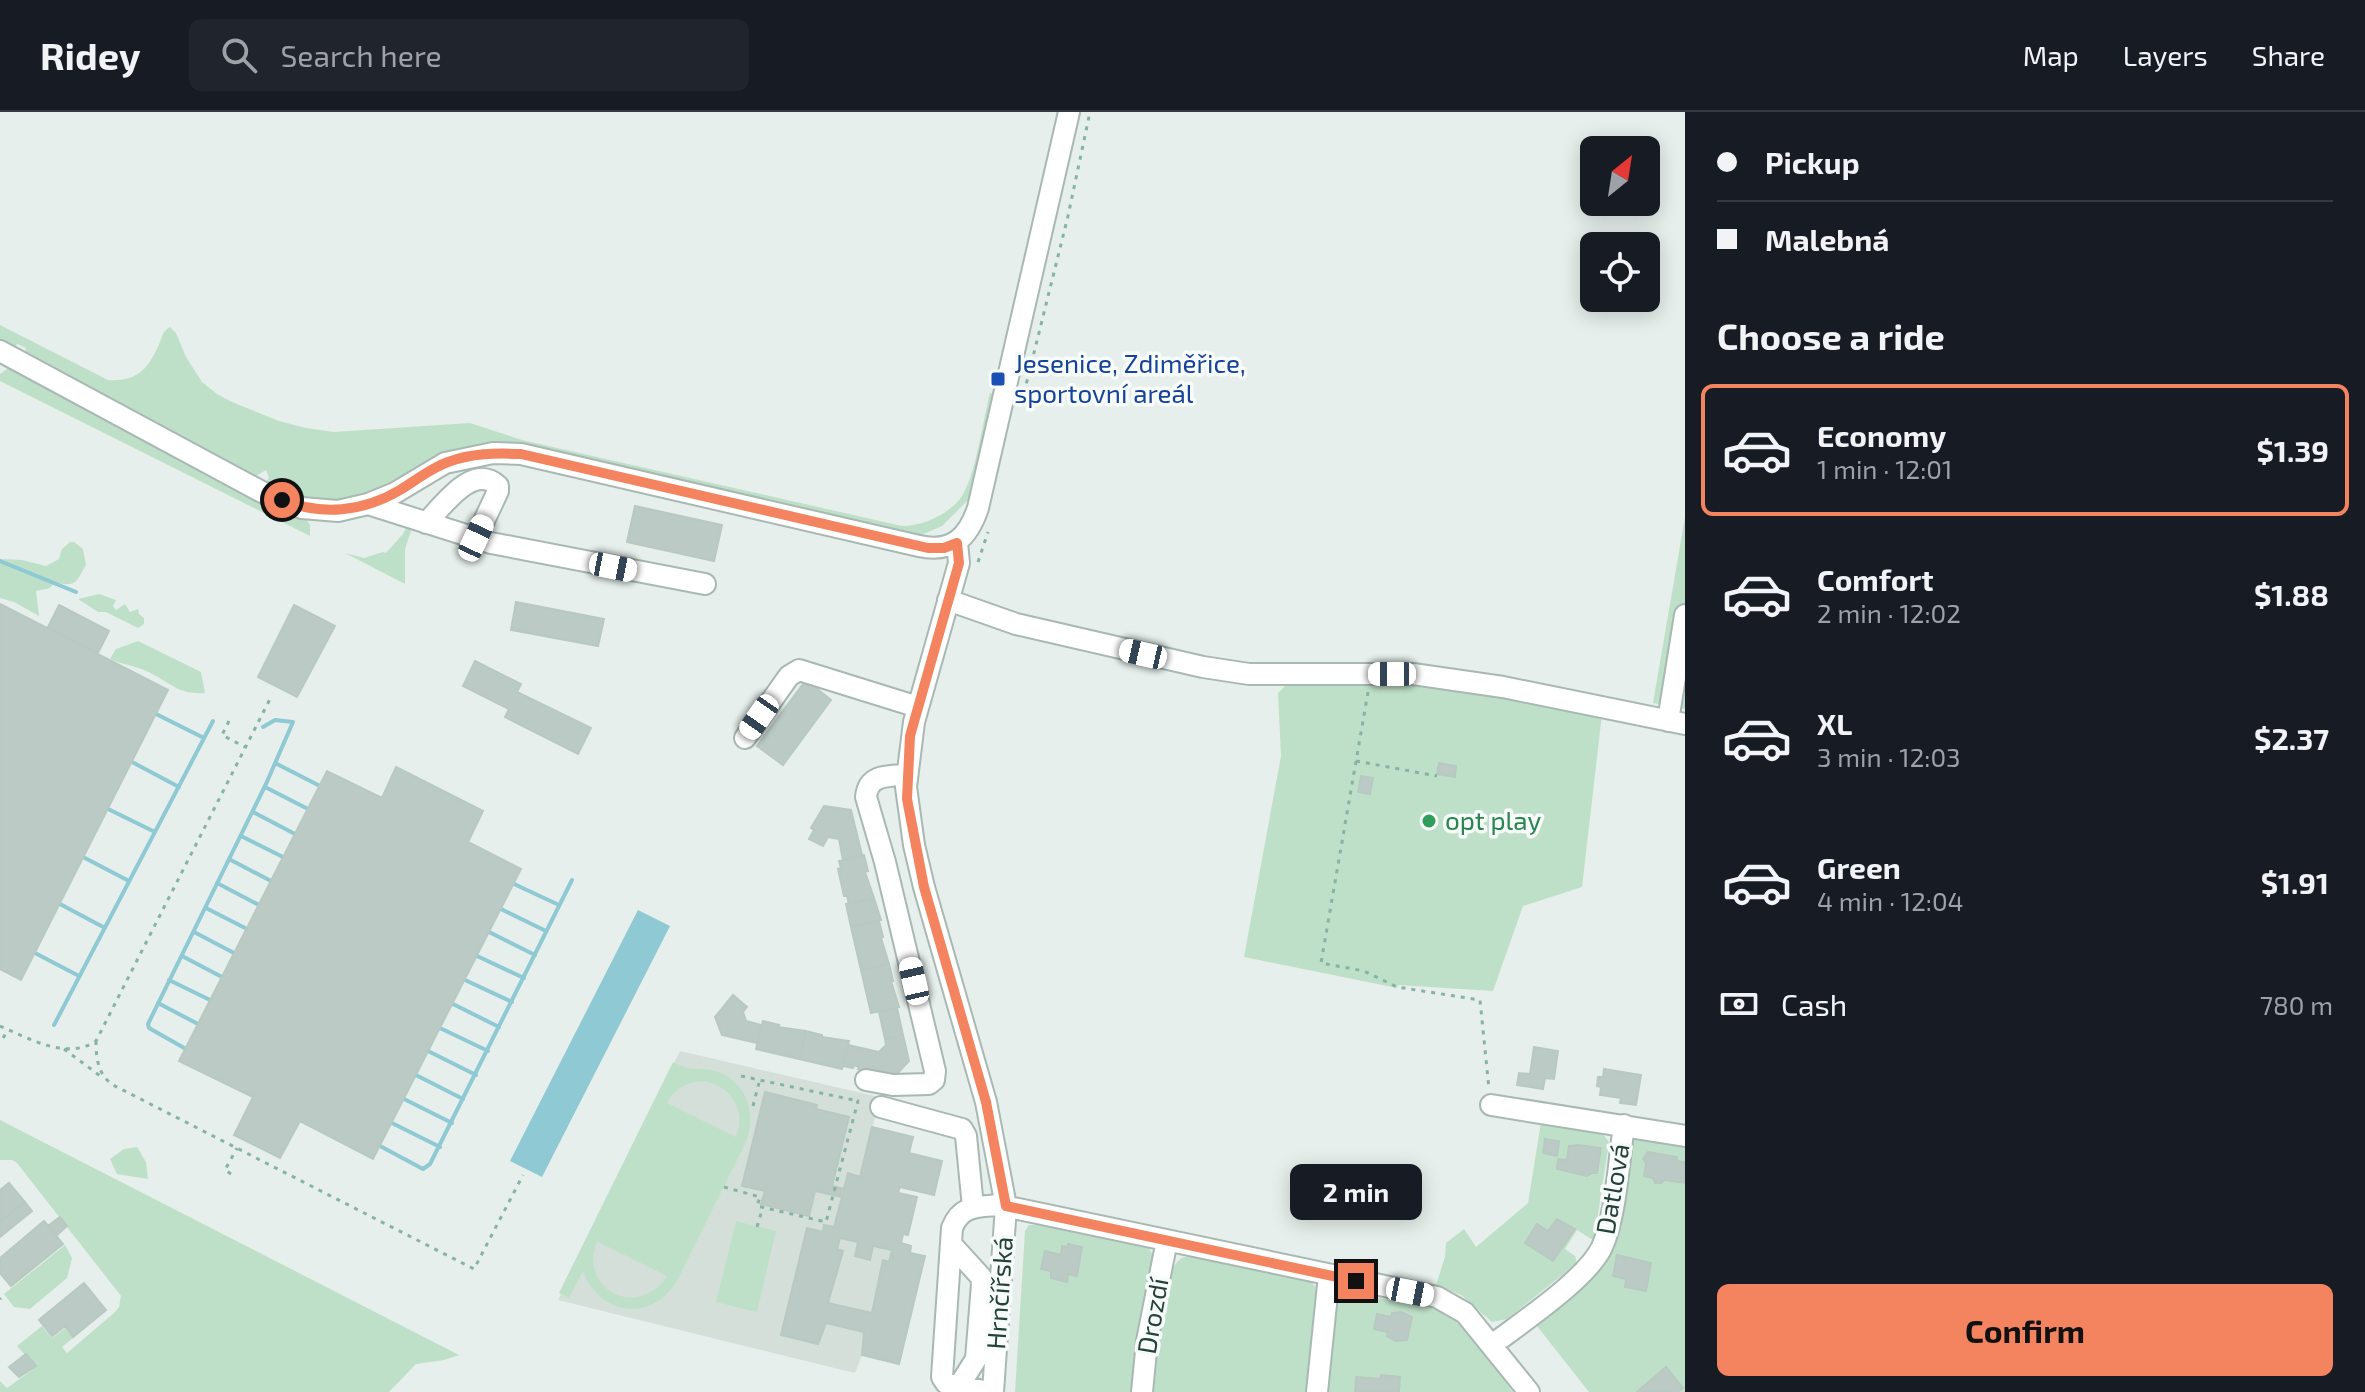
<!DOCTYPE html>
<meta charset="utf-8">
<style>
body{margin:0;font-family:"Exo 2",sans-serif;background:#20242c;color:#f1f3f6;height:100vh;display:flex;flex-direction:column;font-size:30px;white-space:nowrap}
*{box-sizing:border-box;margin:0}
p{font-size:26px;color:#9ea1a6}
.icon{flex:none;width:44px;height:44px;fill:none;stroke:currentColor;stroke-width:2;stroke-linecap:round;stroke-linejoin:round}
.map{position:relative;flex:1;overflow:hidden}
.side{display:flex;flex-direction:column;background:#171b24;width:680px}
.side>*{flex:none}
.guide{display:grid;align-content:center;height:176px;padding:0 32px;background:#171b24}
.needle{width:52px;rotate:30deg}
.fabs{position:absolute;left:1580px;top:24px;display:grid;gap:16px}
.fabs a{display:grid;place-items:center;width:80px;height:80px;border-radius:12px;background:#171b24;box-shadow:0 4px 20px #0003;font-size:40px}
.end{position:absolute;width:36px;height:36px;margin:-18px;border:10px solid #f4845f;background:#111;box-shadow:0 0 0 4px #111}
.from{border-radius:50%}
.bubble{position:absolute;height:56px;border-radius:12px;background:#171b24;box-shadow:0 4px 20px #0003;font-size:26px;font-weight:700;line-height:56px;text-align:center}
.car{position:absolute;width:24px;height:48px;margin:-24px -12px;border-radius:10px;box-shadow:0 0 6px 2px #0007;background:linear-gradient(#fff 24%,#345 0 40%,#fff 0 76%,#345 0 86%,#fff 0)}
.guide b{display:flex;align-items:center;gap:28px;height:76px;font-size:30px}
.guide b+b{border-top:2px solid #363941}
.guide i{width:20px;height:20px;background:#f1f3f6}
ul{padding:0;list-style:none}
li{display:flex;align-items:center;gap:24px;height:132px;margin:0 16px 12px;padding:0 16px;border:4px solid transparent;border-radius:12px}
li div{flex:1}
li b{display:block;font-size:30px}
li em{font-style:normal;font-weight:700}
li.on{border-color:#f4845f}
li>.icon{width:72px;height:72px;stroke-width:1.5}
h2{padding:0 32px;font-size:36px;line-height:96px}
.pay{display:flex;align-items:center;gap:20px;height:88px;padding:0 32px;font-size:30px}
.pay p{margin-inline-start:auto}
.cta{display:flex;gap:16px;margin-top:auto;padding:16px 32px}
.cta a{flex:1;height:92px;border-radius:12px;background:#f4845f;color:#111;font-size:32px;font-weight:700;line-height:92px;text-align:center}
header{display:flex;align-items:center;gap:48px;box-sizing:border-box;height:112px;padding:0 40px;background:#171b24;border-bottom:2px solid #363941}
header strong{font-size:38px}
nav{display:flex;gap:44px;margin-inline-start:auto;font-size:28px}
.search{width:560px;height:72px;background:#20242c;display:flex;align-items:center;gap:20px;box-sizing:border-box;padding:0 28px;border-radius:12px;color:#9ea1a6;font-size:30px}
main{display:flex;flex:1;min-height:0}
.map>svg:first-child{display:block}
</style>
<header>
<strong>Ridey</strong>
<div class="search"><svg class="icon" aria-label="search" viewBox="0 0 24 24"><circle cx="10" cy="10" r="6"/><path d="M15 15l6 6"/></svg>Search here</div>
<nav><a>Map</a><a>Layers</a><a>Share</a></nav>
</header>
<main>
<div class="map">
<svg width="1685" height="1280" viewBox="0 0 1685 1280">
<rect width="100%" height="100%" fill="#e6efeb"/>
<!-- built -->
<path fill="#d4dfda" d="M 680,939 L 879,985 L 873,1015 L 913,1025 L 910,1041 L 942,1049 L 934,1083 L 900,1075 L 899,1080 L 917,1085 L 908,1123 L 903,1122 L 901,1131 L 911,1134 L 910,1141 L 925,1144 L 899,1252 L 862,1243 L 855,1261 L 558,1188 Z"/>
<!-- green -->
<path fill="#bfe0c8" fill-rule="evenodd" d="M 0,213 L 108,268 C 138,270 149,256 160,230 C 163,222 163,219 170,215 L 176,221 L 186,245 L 202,270 L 217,282 L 232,290 L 279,309 L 306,316 L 334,320 L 470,311 L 522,328 L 902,414 C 923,414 950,402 962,384 C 976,362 983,308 990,281 L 998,282 L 974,382 L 942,414 L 919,424 L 524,336 L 390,374 L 355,389 L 318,390 L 291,383 L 266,370 L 269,366 L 266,358 L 256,364 L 251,363 L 31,248 L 33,244 L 25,240 L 26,236 L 17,232 L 15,235 L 0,227 Z
M 10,255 L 305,405 L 310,413 L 310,424 L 0,269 L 0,262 Z
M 1685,405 L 1685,597 L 1653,591 Z
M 408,412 L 413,413 L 405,437 L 405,472 L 345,441 L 364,446 L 383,440 L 386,441 L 403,422 Z
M 70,430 L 74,430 L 83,437 L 86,453 C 76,470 76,476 55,470 L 50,476 L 36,479 L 39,504 L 14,490 L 0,486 L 0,447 L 22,448 L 46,454 L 59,447 L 62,437 Z
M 99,482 L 116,488 L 113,494 L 116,498 L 125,492 L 130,500 L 138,497 L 139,502 L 144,506 L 144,512 L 138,516 L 106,500 L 98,500 L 78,487 Z
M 138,529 L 201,560 L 205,581 C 176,583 170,569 146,559 C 134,553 122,553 110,547 L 116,537 Z
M 1291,568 L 1441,572 L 1602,602 L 1582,775 L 1523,794 L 1493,879 L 1398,873 L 1397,876 L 1244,845 L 1281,644 L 1278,581 Z
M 673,950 C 693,960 693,955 711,958 C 745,965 758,1000 746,1030 L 677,1169 C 651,1211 600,1204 583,1159 L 569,1186 L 559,1181 ZM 701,969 C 730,972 747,997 736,1025 L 667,991 C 674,977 685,971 701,969 ZM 597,1130 L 598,1130 L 667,1164 C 639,1208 578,1178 597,1130 Z
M 0,1008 L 459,1243 L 444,1248 L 416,1252 L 389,1280 L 0,1280 L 0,1269 L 7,1276 L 36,1255 L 17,1234 L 42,1214 L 52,1226 L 65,1216 L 73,1226 L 62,1235 L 67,1241 L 114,1201 L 119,1195 L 121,1184 L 17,1051 L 12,1048 L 0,1048 Z
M 1541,1010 L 1602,1021 L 1609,1030 L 1595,1122 L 1593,1128 L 1577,1118 L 1565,1137 L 1575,1144 L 1577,1151 L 1507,1207 L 1492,1210 L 1461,1183 L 1436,1173 L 1445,1145 L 1446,1131 L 1464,1117 L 1476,1135 L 1528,1091 Z
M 1638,1026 L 1685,1032 L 1685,1280 L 1589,1280 L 1533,1209 L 1595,1160 L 1631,1031 Z
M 137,1035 L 146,1050 L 148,1067 L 117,1062 L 110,1047 L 124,1037 Z
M 736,1109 L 776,1119 L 757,1200 L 716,1190 Z
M 1041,1109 L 1146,1132 L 1155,1146 L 1134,1280 L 1015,1280 L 1025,1119 L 1029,1113 L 1040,1113 Z
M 65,1133 L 72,1146 L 67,1166 L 30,1197 L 14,1195 L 4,1182 Z
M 1197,1141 L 1305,1164 L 1315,1174 L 1317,1184 L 1309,1280 L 1154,1280 C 1157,1255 1162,1165 1178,1149 C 1183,1144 1188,1144 1195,1146 Z
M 1347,1180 L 1436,1197 C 1469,1212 1491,1251 1513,1280 L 1327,1280 L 1335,1193 L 1337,1187 Z"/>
<!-- water -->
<path fill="#8ec9d4" d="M 638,798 L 670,814 L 542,1065 L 510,1049 Z"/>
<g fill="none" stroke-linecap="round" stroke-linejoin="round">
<!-- stream -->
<path stroke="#8ec9d4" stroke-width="4" d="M 0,449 L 76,480
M 156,602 L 204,626
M 132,650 L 179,675
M 275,651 L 320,674
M 265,675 L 308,697
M 108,697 L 155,720
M 253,700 L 295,722
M 241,724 L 283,745
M 83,745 L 129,769
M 229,747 L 271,769
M 217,771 L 259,793
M 514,772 L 559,793
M 60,792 L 105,816
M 206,796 L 247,817
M 501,797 L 546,819
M 194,820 L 234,841
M 489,820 L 535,843
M 35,841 L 79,864
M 182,844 L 222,865
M 477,844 L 524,866
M 169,868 L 210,888
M 465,868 L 512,890
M 158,891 L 198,912
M 453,892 L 499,915
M 54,913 L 213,609
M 440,916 L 488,939
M 186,937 L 149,916 L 148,912 L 266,672 L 293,610 L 275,608 L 263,615
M 428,939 L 476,963
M 416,963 L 463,987
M 404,987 L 452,1011
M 392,1011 L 440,1035
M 380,1034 L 423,1057 L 430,1052 L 572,768"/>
</g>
<!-- building -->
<path fill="#bbcac4" stroke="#b8c9c2" stroke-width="2" fill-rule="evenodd" d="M 635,394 L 722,413 L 714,449 L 627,430 Z
M 516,490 L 604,507 L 598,534 L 511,518 Z
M 0,492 L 168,578 L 21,868 L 0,857 Z
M 59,493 L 109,519 L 98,541 L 48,515 Z
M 294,493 L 335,514 L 297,585 L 258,565 Z
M 475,549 L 521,572 L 517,580 L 591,616 L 578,642 L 505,605 L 509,597 L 463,574 Z
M 806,568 L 831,588 L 783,653 L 757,634 Z
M 1439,651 L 1456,654 L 1455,665 L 1437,662 Z
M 396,655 L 483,699 L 468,730 L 521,757 L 373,1047 L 300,1009 L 280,1046 L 234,1023 L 253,985 L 179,949 L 327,659 L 382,686 Z
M 1361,664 L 1373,666 L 1370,682 L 1358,680 Z
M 824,694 L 851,698 L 862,743 L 843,748 L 839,727 L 828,725 L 823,734 L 809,727 L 814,718 L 811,716 Z
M 864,743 L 868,759 L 865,760 L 874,786 L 849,792 L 847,784 L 844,784 L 838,757 L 841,756 L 839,749 Z
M 874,786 L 881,808 L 851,815 L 846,792 Z
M 879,809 L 883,825 L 881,826 L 889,852 L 861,858 L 851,815 Z
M 889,852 L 893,869 L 891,869 L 899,895 L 871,901 L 861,858 Z
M 733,883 L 747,895 L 743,900 L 746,909 L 761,913 L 757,931 L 722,923 L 715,905 Z
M 897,896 L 903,923 L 885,927 L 879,900 Z
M 763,909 L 779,913 L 778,915 L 806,919 L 799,947 L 756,937 Z
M 806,919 L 822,923 L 822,925 L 849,929 L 842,957 L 799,947 Z
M 903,923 L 909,949 L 896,963 L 879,959 L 879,962 L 858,957 L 859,955 L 854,953 L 853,956 L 843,954 L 848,933 L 879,940 L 886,933 L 885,927 Z
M 1534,935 L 1558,939 L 1554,967 L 1545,966 L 1543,977 L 1517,973 L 1519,961 L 1530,962 Z
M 1604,957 L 1641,963 L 1636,993 L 1620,991 L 1621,986 L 1600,983 L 1601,975 L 1597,974 L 1598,965 L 1603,965 Z
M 765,980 L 817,993 L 816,997 L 849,1005 L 832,1074 L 844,1077 L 848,1061 L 860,1065 L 872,1015 L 913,1025 L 909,1041 L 942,1049 L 934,1083 L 900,1075 L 898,1081 L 917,1085 L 908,1123 L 903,1122 L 901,1131 L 911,1134 L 910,1141 L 925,1144 L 899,1252 L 862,1243 L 864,1220 L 826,1211 L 818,1232 L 781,1223 L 807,1116 L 823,1120 L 824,1113 L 834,1115 L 842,1085 L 815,1079 L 809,1104 L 761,1092 L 765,1079 L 742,1074 ZM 840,1126 L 858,1130 L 855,1144 L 870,1148 L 873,1134 L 892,1138 L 889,1150 L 883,1148 L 872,1201 L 828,1191 L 843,1139 L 837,1137 Z
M 1545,1027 L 1559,1029 L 1557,1044 L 1543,1041 Z
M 1579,1033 L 1601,1036 L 1597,1061 L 1592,1061 L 1587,1064 L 1557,1057 L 1558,1047 L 1567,1048 L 1569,1034 Z
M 1648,1040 L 1677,1045 L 1677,1049 L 1685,1050 L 1685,1071 L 1665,1068 L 1661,1071 L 1655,1071 L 1653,1066 L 1644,1064 L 1646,1051 L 1643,1047 Z
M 9,1071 L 25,1090 L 0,1110 L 0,1078 Z
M 25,1090 L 32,1099 L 0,1125 L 0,1110 Z
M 60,1105 L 67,1114 L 56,1124 L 48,1114 Z
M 1557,1107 L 1575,1117 L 1553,1149 L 1525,1131 L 1537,1112 L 1548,1119 Z
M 44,1109 L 63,1132 L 11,1174 L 0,1161 L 0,1146 Z
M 1068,1132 L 1082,1135 L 1077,1164 L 1068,1162 L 1067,1170 L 1051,1166 L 1051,1159 L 1041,1157 L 1045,1139 L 1061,1143 L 1062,1134 L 1068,1135 Z
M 1617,1143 L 1651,1151 L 1646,1179 L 1625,1175 L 1626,1167 L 1613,1164 Z
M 84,1171 L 106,1198 L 73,1225 L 65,1214 L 52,1224 L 39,1208 Z
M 1401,1200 L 1412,1205 L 1407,1228 L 1395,1229 L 1387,1224 L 1388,1220 L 1374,1217 L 1377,1202 L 1391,1205 L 1392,1201 Z
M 26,1242 L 36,1254 L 19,1265 L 9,1255 Z
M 1666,1255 L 1683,1276 L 1677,1280 L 1637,1280 Z
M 1381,1263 L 1400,1265 L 1399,1280 L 1355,1280 L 1356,1265 L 1380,1267 Z"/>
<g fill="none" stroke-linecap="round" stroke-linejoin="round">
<!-- minor casing -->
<g stroke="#a8b8b2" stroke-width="24">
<path id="minor" d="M 0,239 L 262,380 L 302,396 L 338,399 L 368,392 L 395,381 L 445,351 L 493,341 L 521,342 L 919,434 C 952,441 968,426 978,396 L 1069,0
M 368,392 L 491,431 L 705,472
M 426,411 C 443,394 473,350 498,374 L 498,379 L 476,426
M 957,431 L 959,451 L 914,610 L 906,675 L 914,733 L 924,775 L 986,990 L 1006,1094 L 993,1280
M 948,488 L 1016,512 L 1203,555 L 1249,562 L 1413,562 L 1503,575 L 1685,612
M 1668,609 L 1685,503
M 745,626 L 789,564 L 799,558 L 918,595
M 866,968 L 893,973 L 929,972 L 934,968 L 935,959 L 885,750 L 866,685 C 868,662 888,664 907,663
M 1491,993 L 1685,1024
M 881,995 L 962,1017 L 966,1024 L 973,1095
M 951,1132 L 981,1165 L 982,1172 L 976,1247 L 959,1274
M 1492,1233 C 1522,1210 1587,1167 1602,1135 C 1616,1105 1619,1047 1624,1013
M 988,1280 L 946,1271 L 942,1265 L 952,1116 C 961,1093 977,1095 999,1093 L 1437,1185 L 1465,1201 L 1529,1280
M 1142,1280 L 1147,1229 L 1167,1128
M 1317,1280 L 1329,1163"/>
</g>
<!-- path -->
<path stroke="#86b3a5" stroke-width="3" stroke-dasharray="4 6" stroke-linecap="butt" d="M 1024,281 L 1068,104 L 1090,0
M 978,450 L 988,420
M 1368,580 L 1321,851 L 1364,859 L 1397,875 L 1480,888 L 1489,977
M 229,609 L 222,623 L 245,635
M 1356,649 L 1437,664
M 0,914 C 28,926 67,949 96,929 L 270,587
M 3,926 L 8,918
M 96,929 C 96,946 98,963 113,973 L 474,1157 L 523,1063
M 64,937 L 103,966
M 741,964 L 858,989
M 753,994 L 760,967
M 231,1062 L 225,1058 L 237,1036
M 724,1075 L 760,1085 L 757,1094 L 826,1110 L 858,989 L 863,990
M 757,1115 L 763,1095
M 0,1187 L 1,1186"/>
<!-- minor -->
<use href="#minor" stroke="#fff" stroke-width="20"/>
</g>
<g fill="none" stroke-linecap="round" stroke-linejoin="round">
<!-- route -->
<path stroke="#f4845f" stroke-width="10" d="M 282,388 C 321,404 363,400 400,378 C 415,369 431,356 448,350 C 472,341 495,341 521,342 L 928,436 L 944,436 L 957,431 L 959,451 L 910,624 L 907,687 L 924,775 L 986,990 L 1006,1094 L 1356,1169"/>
</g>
<!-- markers -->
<rect fill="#1a4fb4" stroke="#f7fbf9" stroke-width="3" x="990" y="259" width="16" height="16" rx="4"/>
<circle fill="#2e9e5b" stroke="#f7fbf9" stroke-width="3" cx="1429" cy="709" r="8"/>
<g text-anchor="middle" stroke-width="7" stroke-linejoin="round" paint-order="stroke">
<!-- transit labels -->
<g font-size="26" fill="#164399" stroke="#f7fbf9" text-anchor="start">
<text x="1014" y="261">Jesenice, Zdiměřice,<tspan x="1014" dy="30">sportovní areál</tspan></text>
</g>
<!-- leisure labels -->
<g font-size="26" fill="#27864d" stroke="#f7fbf9" text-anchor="start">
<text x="1445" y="718">opt play</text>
</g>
<!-- street labels -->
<g font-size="26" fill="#24423a" stroke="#f7fbf9">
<text transform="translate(1613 1077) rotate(-80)" y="9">Datlová</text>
<text transform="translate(1000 1181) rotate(-86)" y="9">Hrnčířská</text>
<text transform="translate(1153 1204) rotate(-80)" y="9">Drozdí</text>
</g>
</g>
</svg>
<div class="fabs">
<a><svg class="needle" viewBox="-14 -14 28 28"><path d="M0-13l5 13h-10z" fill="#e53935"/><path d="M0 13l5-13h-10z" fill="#9ea1a6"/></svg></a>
<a><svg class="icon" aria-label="locate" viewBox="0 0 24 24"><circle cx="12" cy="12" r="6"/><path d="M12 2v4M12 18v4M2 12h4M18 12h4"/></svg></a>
</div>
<i class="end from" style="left:282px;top:388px"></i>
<i class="end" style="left:1356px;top:1169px"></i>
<div class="bubble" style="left:1290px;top:1052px;width:132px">2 min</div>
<i class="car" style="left:476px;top:426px;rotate:25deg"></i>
<i class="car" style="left:613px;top:455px;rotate:101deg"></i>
<i class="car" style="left:1143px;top:542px;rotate:283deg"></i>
<i class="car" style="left:1392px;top:562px;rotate:270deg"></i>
<i class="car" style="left:759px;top:605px;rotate:215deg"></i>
<i class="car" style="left:914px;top:869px;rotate:347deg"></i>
<i class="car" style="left:1410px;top:1180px;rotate:101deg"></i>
</div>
<section class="side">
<div class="guide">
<b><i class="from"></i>Pickup</b>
<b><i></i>Malebná</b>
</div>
<h2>Choose a ride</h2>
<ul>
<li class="on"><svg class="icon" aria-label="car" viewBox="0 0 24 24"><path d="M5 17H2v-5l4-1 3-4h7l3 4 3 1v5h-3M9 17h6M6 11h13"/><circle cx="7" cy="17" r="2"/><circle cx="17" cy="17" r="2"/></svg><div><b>Economy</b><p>1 min · 12:01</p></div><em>$1.39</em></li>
<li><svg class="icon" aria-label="car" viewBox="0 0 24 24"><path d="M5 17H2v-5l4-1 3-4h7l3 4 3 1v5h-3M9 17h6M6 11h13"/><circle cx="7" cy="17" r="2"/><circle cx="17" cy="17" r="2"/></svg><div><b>Comfort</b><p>2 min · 12:02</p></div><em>$1.88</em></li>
<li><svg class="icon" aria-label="car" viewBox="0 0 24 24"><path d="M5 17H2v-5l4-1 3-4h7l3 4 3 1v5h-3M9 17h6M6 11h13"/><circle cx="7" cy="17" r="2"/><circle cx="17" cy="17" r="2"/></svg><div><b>XL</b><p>3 min · 12:03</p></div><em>$2.37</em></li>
<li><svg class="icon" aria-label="car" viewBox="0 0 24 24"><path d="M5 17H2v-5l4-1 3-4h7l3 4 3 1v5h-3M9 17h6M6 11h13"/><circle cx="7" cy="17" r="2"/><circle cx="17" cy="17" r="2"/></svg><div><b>Green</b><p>4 min · 12:04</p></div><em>$1.91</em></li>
</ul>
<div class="pay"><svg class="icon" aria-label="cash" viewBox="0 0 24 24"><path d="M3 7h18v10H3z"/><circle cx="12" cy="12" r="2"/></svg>Cash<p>780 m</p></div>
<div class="cta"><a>Confirm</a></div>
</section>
</main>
